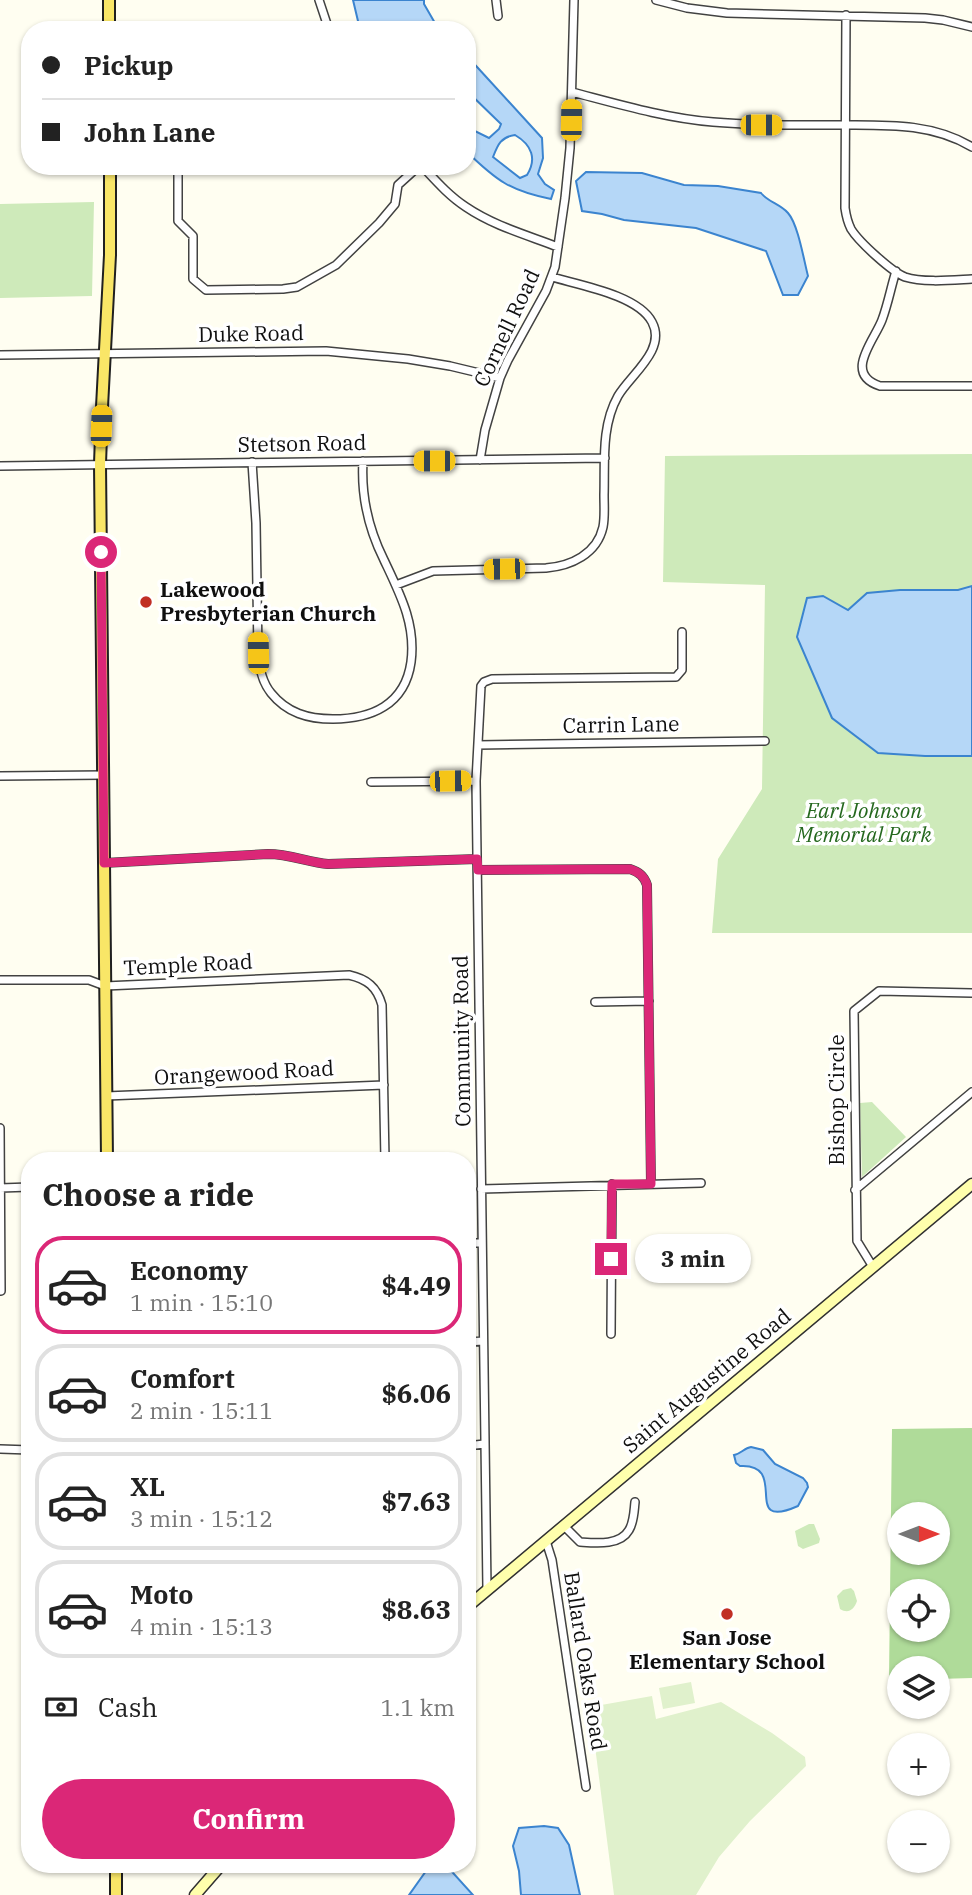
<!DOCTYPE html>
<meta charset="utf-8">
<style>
body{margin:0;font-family:"IBM Plex Serif",serif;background:#f2f2f2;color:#222;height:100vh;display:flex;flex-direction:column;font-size:26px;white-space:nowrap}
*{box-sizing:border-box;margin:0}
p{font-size:23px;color:#767676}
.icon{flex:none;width:38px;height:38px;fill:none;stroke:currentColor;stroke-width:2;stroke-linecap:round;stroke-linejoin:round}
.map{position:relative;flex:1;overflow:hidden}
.details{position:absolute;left:21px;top:1152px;width:455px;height:721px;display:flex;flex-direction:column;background:#fff;border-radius:28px;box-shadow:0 2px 5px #0004}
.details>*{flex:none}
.guide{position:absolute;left:21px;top:21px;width:455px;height:154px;border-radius:28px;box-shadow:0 2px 5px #0004;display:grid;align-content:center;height:154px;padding:0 21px;background:#fff}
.needle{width:46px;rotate:90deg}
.controls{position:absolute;left:887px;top:1502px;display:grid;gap:14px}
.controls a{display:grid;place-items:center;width:63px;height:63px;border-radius:50%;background:#fff;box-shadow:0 2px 5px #0004;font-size:35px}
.end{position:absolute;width:32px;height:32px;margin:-16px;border:9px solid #db2777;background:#fff;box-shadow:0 0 0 4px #fff}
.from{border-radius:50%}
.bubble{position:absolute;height:49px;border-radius:24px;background:#fff;box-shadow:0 2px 5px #0004;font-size:23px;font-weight:700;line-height:49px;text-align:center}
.car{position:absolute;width:21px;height:42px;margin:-21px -10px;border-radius:9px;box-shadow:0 0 5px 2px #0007;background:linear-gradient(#f5c518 24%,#345 0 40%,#f5c518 0 76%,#345 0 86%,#f5c518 0)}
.guide b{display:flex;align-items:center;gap:24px;height:66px;font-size:26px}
.guide b+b{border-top:2px solid #e0e0e0}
.guide i{width:18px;height:18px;background:#222}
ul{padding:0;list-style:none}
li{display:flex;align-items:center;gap:21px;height:98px;margin:0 14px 10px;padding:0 7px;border:4px solid #e0e0e0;border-radius:28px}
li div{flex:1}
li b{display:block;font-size:26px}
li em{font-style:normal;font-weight:700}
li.on{border-color:#db2777}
li>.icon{width:63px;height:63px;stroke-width:1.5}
h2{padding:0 21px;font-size:32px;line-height:84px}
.pay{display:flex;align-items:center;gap:18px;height:77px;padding:0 21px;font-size:26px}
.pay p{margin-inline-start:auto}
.button{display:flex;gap:14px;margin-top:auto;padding:14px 21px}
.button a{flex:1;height:80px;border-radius:42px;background:#db2777;color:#fff;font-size:28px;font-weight:700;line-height:80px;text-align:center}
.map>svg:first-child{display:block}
</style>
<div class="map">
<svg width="972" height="1895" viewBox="0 0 972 1895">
<rect width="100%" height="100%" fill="#fffef1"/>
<!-- green -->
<path fill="#ceeaba" d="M 94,202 L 92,296 L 0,298 L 0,204 Z
M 972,454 L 972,933 L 712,933 L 718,859 L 762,789 L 765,585 L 663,582 L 665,456 Z
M 872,1102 L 906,1137 L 862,1177 L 860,1103 Z
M 809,1524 L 814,1524 L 820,1539 L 819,1543 L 803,1549 L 798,1546 L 795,1531 Z
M 851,1588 L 854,1591 L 857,1601 C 854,1610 848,1614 840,1609 L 837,1596 L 843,1590 Z"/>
<!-- forest -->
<path fill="#afdb99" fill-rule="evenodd" d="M 972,1428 L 972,1678 L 938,1679 L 938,1668 L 900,1668 L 899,1679 L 889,1679 L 892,1429 ZM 900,1514 L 938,1514 L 938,1552 L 900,1552 ZM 900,1591 L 938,1591 L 938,1629 L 900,1629 Z"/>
<!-- pitch -->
<path fill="#e0f1cc" d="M 691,1682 L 695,1703 L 663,1709 L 659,1688 Z
M 652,1696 L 656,1719 L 721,1702 L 772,1733 L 805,1757 L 806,1766 L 750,1821 L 719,1857 L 696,1895 L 614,1895 L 590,1707 Z"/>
<!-- water -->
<path fill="#b5d7f7" stroke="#3b84cf" stroke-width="2" fill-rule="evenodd" d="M 353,0 L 424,0 L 424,4 L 439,30 L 364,30 L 358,21 Z
M 467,56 L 542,138 L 543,158 L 538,174 L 545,184 L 554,190 L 551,199 C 510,191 496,180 467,152 L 467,127 L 489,138 L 499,129 L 501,124 L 467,91 ZM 515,135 C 532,145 537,159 527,175 L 520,178 L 493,157 C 498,144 501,137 515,135 Z
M 586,172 L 642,173 L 684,185 L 718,186 L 761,193 C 768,202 780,204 788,213 C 798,224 804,261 808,276 L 798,295 L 783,295 L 766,251 L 696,228 L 624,220 L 602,214 L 582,211 L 576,181 Z
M 972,586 L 972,756 L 925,756 L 878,753 L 832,718 L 797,637 L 807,598 L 823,596 L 848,610 L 867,593 L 900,590 L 958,590 Z
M 751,1447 L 763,1450 L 775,1464 L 803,1478 L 807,1483 L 808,1487 L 798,1506 C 739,1532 791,1463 740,1466 L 736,1463 L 734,1455 C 741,1454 744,1448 751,1447 Z
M 544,1826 L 558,1828 L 569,1845 L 580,1895 L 521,1895 L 519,1871 L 513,1846 L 519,1828 Z
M 431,1864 L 445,1864 L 473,1895 L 409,1895 Z"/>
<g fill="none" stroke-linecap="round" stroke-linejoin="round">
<!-- minor casing -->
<g stroke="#424242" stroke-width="10">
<path id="minor" d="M 319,0 L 329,30
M 496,0 L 498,16
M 656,0 L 687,8 L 727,13 L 925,18 L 943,20 L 972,27
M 846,15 L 845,208 C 846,215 848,223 851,229 C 859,242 892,272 905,277 C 924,283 953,280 972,279
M 572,92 C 618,104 665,118 713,122 C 756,126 799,125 842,125 C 887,125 932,123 972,147
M 422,166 C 436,181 449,196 466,207 C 494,226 527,235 558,247
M 110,167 L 234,166
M 178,167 L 178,221 L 193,236 L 193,279 L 206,290 L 283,289 L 297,287 L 336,265 L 379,223 L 395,204 L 398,185 L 419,166
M 896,271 C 891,287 888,304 882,320 C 874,341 843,374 880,386 L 972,386
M 0,355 L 326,351 L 408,359 L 450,366 L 500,378
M 480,460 L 485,430 L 500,378 L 508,360 L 546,291 L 555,267 L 565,198 L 570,148 L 574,0
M 252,462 L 256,523 L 258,653 C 259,667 262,682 271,693 C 287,713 308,719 333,719 C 371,719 405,705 411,662 C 416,624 400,594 384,560 C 369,530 361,495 363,461
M 0,466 L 605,458
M 396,585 L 433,571 L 546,568 C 571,566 597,554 603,527 C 605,517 604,506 604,495 C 605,462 601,426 618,396 C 630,375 667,350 652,322 C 638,295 579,285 552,277
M 478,745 L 765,741
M 0,776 L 104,775
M 371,782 L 476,781
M 104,863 L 268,854 C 289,854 308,862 328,864 L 477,859
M 478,870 L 630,869 C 639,872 644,876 647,885 L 651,1184
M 0,980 L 89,980 L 105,986 L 349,975 C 367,979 377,987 382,1005 L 385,1160
M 595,1002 L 649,1001
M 106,1096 L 384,1085
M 0,1128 L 1,1291 L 0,1291
M 0,1188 L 30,1187
M 481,1189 L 701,1183
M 855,1190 L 972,1092
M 467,1243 L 482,1243
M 873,1267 L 857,1241 L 854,1011 L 879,991 L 972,993
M 611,1334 L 612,1184
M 467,1342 L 483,1341
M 467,1446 L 484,1444
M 0,1449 L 30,1450
M 564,1526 L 580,1542 C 595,1543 620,1546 629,1530 C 634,1522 634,1511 635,1502
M 546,1541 L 552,1560 L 586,1787
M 487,1589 L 476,781 L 481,686 L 484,682 L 492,679 L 676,677 L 682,670 L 682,632"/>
</g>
<!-- secondary casing -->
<g stroke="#313131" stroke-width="13">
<path id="secondary" d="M 467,1607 L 972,1184
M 195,1895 L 222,1864"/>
</g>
<!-- primary casing -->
<g stroke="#202020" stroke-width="14">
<path id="primary" d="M 109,0 L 109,30
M 107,1160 L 100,464 L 102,407 L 110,255 L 110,166
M 116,1864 L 116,1895"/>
</g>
<!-- minor -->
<use href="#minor" stroke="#fff" stroke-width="7"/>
<!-- secondary -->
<use href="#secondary" stroke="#ffffac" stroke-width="10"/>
<!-- primary -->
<use href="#primary" stroke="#f9e667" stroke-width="10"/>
</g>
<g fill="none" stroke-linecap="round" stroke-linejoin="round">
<!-- route -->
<path stroke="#db2777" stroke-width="9" d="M 101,552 L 104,863 L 268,854 C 289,854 308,862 328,864 L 477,859 L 478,870 L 630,869 C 639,872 644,876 647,885 L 651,1184 L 612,1184 L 611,1259"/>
</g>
<!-- markers -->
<g fill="#c12f25" stroke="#fff" stroke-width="2.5">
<circle cx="146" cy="602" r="7"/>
<circle cx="727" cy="1614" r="7"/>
</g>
<g text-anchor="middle" stroke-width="7" stroke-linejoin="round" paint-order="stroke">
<!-- street labels -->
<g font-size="21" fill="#0f0f0f" stroke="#fff">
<text transform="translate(507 328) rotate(-65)" y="7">Cornell Road</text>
<text transform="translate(251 334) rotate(-1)" y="7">Duke Road</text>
<text transform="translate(302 444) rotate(-1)" y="7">Stetson Road</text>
<text transform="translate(621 725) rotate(-1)" y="7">Carrin Lane</text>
<text transform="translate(188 965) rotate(-3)" y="7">Temple Road</text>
<text transform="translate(462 1041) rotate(-91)" y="7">Community Road</text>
<text transform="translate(244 1073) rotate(-3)" y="7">Orangewood Road</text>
<text transform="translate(837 1100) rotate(-90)" y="7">Bishop Circle</text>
<text transform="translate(707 1381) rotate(-40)" y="7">Saint Augustine Road</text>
<text transform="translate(585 1661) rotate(81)" y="7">Ballard Oaks Road</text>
</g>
<!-- poi labels -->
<g font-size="21" font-weight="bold" fill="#0f0f0f" stroke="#fff" text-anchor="start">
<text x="160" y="597">Lakewood<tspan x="160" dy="24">Presbyterian Church</tspan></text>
<text x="727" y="1645" text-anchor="middle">San Jose<tspan x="727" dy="24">Elementary School</tspan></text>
</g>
<!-- park labels -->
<g font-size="21" font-style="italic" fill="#25681e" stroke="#fff">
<text x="864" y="818">Earl Johnson<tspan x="864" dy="24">Memorial Park</tspan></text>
</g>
</g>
</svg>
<div class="controls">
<a><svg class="needle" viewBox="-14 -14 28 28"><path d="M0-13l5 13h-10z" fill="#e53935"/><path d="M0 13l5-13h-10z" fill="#767676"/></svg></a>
<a><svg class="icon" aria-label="locate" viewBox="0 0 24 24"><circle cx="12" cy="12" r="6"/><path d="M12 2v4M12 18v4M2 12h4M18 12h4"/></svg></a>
<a><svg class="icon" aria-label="layers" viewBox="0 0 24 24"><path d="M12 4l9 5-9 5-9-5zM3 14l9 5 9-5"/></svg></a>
<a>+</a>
<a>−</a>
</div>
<i class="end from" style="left:101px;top:552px"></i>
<i class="end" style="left:611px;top:1259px"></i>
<div class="bubble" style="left:635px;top:1234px;width:116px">3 min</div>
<i class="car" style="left:571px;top:120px;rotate:1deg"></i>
<i class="car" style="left:761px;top:125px;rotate:90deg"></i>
<i class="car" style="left:101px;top:426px;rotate:2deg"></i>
<i class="car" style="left:434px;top:461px;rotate:270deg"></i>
<i class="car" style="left:504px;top:569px;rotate:269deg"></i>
<i class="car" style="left:258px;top:653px;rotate:359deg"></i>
<i class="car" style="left:450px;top:781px;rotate:89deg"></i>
<div class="guide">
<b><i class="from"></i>Pickup</b>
<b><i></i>John Lane</b>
</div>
<section class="details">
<h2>Choose a ride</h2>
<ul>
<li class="on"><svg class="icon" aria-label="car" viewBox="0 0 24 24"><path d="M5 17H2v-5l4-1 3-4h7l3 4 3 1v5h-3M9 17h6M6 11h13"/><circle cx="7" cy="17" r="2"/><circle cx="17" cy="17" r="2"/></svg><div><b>Economy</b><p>1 min · 15:10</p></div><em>$4.49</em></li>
<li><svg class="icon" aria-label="car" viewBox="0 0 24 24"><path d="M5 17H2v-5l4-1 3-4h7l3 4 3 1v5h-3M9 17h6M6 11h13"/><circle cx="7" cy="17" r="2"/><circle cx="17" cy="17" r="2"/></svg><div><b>Comfort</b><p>2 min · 15:11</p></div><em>$6.06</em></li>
<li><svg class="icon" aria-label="car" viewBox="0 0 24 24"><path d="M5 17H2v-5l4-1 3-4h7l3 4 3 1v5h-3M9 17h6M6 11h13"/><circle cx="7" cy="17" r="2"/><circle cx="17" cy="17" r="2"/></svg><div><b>XL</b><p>3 min · 15:12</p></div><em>$7.63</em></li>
<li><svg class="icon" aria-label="car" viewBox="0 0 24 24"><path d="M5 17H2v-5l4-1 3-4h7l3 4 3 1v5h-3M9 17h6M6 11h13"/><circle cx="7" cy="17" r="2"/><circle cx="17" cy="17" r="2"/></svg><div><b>Moto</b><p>4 min · 15:13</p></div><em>$8.63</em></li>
</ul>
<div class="pay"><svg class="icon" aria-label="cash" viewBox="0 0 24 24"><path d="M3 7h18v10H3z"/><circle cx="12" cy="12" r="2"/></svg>Cash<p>1.1 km</p></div>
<div class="button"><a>Confirm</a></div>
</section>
</div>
